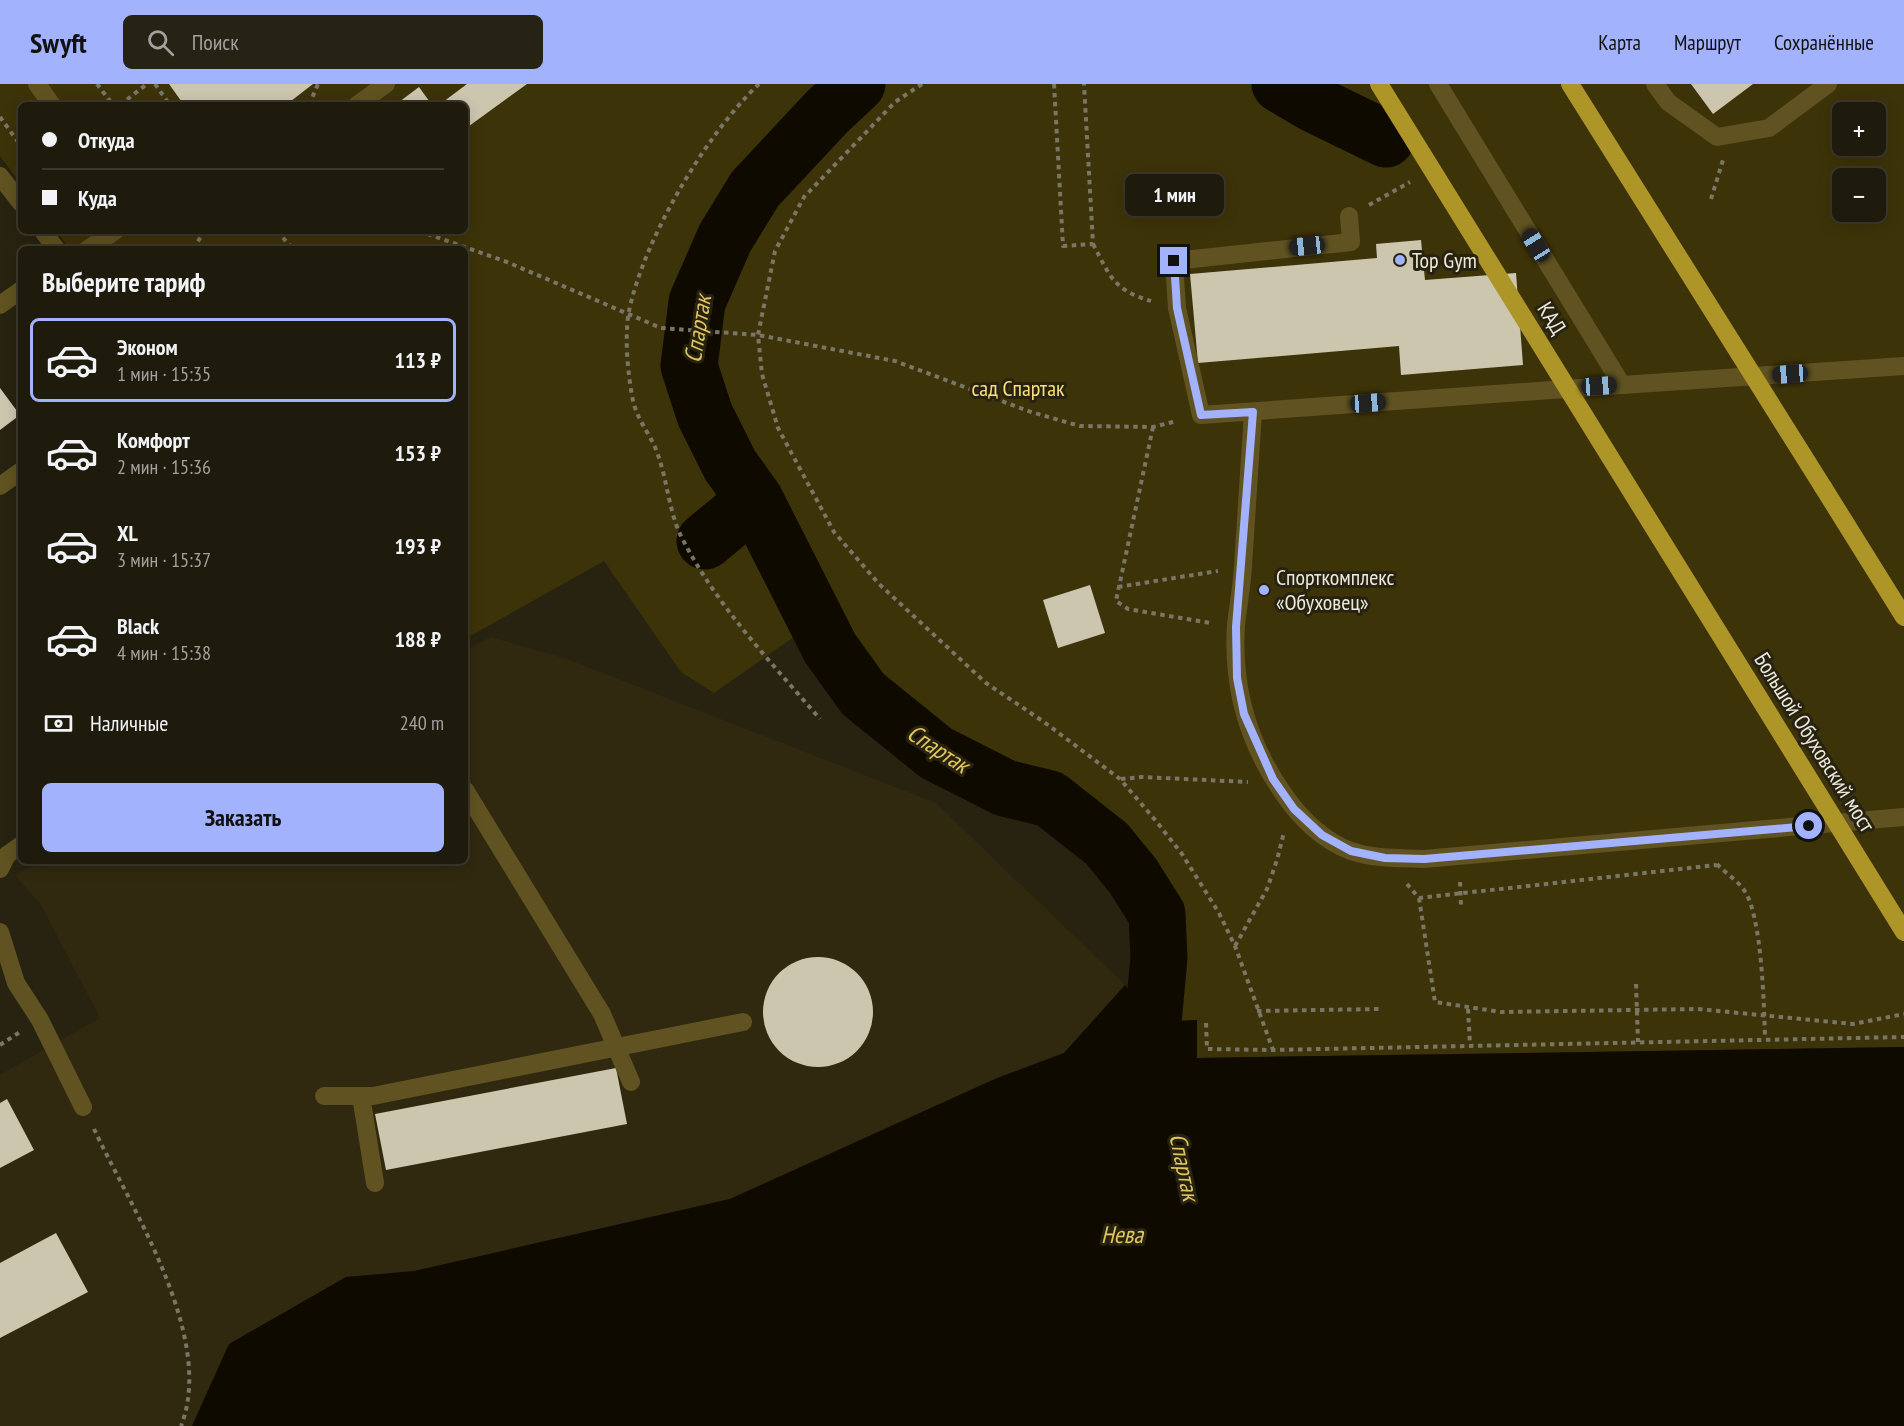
<!DOCTYPE html>
<html lang="ru">
<meta charset="utf-8">
<style>
body{margin:0;font-family:"PT Sans Narrow",sans-serif;background:#262315;color:#f1f3f6;height:100vh;display:flex;flex-direction:column;font-size:22px;white-space:nowrap}
*{box-sizing:border-box;margin:0}
p{font-size:20px;color:#a1a19d}
.icon{flex:none;width:33px;height:33px;fill:none;stroke:currentColor;stroke-width:2;stroke-linecap:round;stroke-linejoin:round}
.map{position:relative;flex:1;overflow:hidden}
.panel{position:absolute;left:18px;top:162px;width:450px;height:618px;display:flex;flex-direction:column;background:#1e1a0c;border-radius:9px;box-shadow:0 3px 15px #0003,0 0 0 2px #3c382d}
.panel>*{flex:none}
.hud{position:absolute;left:18px;top:18px;width:450px;height:132px;border-radius:9px;box-shadow:0 3px 15px #0003,0 0 0 2px #3c382d;display:grid;align-content:center;height:132px;padding:0 24px;background:#1e1a0c}
.tools{position:absolute;left:1832px;top:18px;display:grid;gap:12px}
.tools a{display:grid;place-items:center;width:54px;height:54px;border-radius:9px;background:#1e1a0c;box-shadow:0 3px 15px #0003,0 0 0 2px #3c382d;font-size:30px}
.end{position:absolute;width:27px;height:27px;margin:-14px;border:8px solid #a3b2fd;background:#111;box-shadow:0 0 0 3px #111}
.from{border-radius:50%}
.bubble{position:absolute;height:42px;border-radius:9px;background:#1e1a0c;box-shadow:0 3px 15px #0003,0 0 0 2px #3c382d;font-size:20px;font-weight:700;line-height:42px;text-align:center}
.car{position:absolute;width:18px;height:36px;margin:-18px -9px;border-radius:8px;box-shadow:0 0 4px 2px #0007;background:linear-gradient(#222 24%,#8ab4d8 0 40%,#222 0 76%,#8ab4d8 0 86%,#222 0)}
.hud b{display:flex;align-items:center;gap:21px;height:57px;font-size:22px}
.hud b+b{border-top:2px solid #3c382d}
.hud i{width:15px;height:15px;background:#f1f3f6}
ul{padding:0;list-style:none}
li{display:flex;align-items:center;gap:18px;height:84px;margin:0 12px 9px;padding:0 12px;border:3px solid transparent;border-radius:9px}
li div{flex:1}
li b{display:block;font-size:22px}
li em{font-style:normal;font-weight:700}
li.on{border-color:#a3b2fd}
li>.icon{width:54px;height:54px;stroke-width:1.5}
h2{padding:0 24px;font-size:27px;line-height:72px}
.pay{display:flex;align-items:center;gap:15px;height:66px;padding:0 24px;font-size:22px}
.pay p{margin-inline-start:auto}
.action{display:flex;gap:12px;margin-top:auto;padding:12px 24px}
.action a{flex:1;height:69px;border-radius:9px;background:#a3b2fd;color:#111;font-size:24px;font-weight:700;line-height:69px;text-align:center}
header{display:flex;align-items:center;gap:36px;box-sizing:border-box;height:84px;padding:0 30px;background:#a3b2fd;color:#111}
header strong{font-size:28px}
nav{display:flex;gap:33px;margin-inline-start:auto;font-size:21px}
.search{width:420px;height:54px;background:#262315;display:flex;align-items:center;gap:15px;box-sizing:border-box;padding:0 21px;border-radius:9px;color:#a1a19d;font-size:22px}
.map>svg:first-child{display:block}
</style>
<header>
<strong>Swyft</strong>
<div class="search"><svg class="icon" aria-label="search" viewBox="0 0 24 24"><circle cx="10" cy="10" r="6"/><path d="M15 15l6 6"/></svg>Поиск</div>
<nav><a>Карта</a><a>Маршрут</a><a>Сохранённые</a></nav>
</header>
<div class="map">
<svg width="1904" height="1342" viewBox="0 0 1904 1342">
<rect width="100%" height="100%" fill="#282310"/>
<!-- built -->
<path fill="#30290f" d="M 491,553 L 567,575 L 936,719 L 1125,901 L 1064,969 L 997,994 L 730,1115 L 414,1187 L 346,1193 L 229,1260 L 192,1342 L 0,1342 L 0,991 L 100,934 L 41,821 L 15,791 L 43,777 L 465,777 L 465,566 Z"/>
<!-- green -->
<path fill="#3d3309" fill-rule="evenodd" d="M 0,0 L 1904,0 L 1904,963 L 1197,974 L 1197,936 L 1165,938 C 1160,906 1156,875 1144,845 C 1115,773 1039,728 976,689 C 943,670 909,652 881,626 C 855,601 838,565 821,534 L 714,609 L 681,588 L 604,477 L 465,555 L 465,165 L 70,165 L 56,147 L 465,147 L 465,21 L 21,21 L 21,100 L 0,72 ZM 1842,28 L 1875,28 L 1875,62 L 1842,62 ZM 1842,94 L 1875,94 L 1875,128 L 1842,128 Z"/>
<!-- water -->
<path fill="#0f0a00" d="M 1125,901 L 1153,938 L 1197,936 L 1197,974 L 1904,963 L 1904,1342 L 192,1342 L 229,1260 L 346,1193 L 414,1187 L 730,1115 L 997,994 L 1064,969 Z"/>
<g fill="none" stroke-linecap="round" stroke-linejoin="round">
<!-- river -->
<path stroke="#0f0a00" stroke-width="57" d="M 857,0 L 827,28 L 755,105 L 725,154 L 697,218 L 689,282 L 705,331 L 730,381 L 755,416 L 830,564 L 863,610 L 936,669 L 1005,704 L 1050,715 L 1107,760 L 1133,792 L 1157,830 L 1159,874 L 1153,938 L 1169,1014
M 1280,0 L 1312,19 L 1386,55
M 705,457 L 755,416"/>
</g>
<!-- building -->
<path fill="#ccc6af" d="M 169,0 L 313,0 L 291,17 L 294,21 L 184,21 Z
M 467,0 L 527,0 L 465,45 L 465,21 L 439,21 Z
M 1691,0 L 1753,0 L 1713,30 Z
M 419,3 L 432,21 L 395,21 Z
M 1421,156 L 1425,196 L 1516,189 L 1523,281 L 1401,291 L 1399,262 L 1198,279 L 1190,190 L 1377,174 L 1376,160 Z
M 0,304 L 20,331 L 0,346 Z
M 1090,501 L 1105,549 L 1058,564 L 1043,516 Z
M763 928a55 55 0 1 1 110 0a55 55 0 1 1-110 0Z
M 616,984 L 627,1040 L 386,1086 L 375,1030 Z
M 7,1015 L 34,1066 L 0,1084 L 0,1019 Z
M 56,1149 L 88,1208 L 0,1254 L 0,1179 Z"/>
<g fill="none" stroke-linecap="round" stroke-linejoin="round">
<!-- path -->
<path stroke="#7a7666" stroke-width="4" stroke-dasharray="4.5 4.5" stroke-linecap="butt" d="M 97,0 L 113,21
M 155,0 L 170,21
M 759,0 C 706,50 644,155 629,227 C 624,254 628,291 633,317 C 638,338 652,352 658,371 C 667,396 669,426 680,450 C 714,519 770,577 820,635
M 922,0 L 895,18 L 804,113 L 775,167 L 758,251 L 762,290 L 778,344 L 834,448 L 879,500 L 986,599 L 1044,638 L 1120,695 L 1156,737 L 1182,770 L 1219,829 L 1235,862 L 1273,966
M 1054,0 L 1063,162 L 1093,160 L 1084,0
M 120,21 L 147,0
M 309,21 L 318,0
M 0,33 L 21,62
M 1711,115 L 1723,76
M 1369,121 L 1410,98
M 277,147 L 293,165
M 419,147 L 507,178 L 661,244 L 758,251 L 895,277 L 1031,328 L 1080,342 L 1153,343 L 1177,337
M 1093,160 C 1110,192 1113,206 1151,217
M 193,165 L 202,151 L 202,147
M 1153,343 L 1116,517 L 1128,525 L 1210,539
M 1118,503 L 1218,487
M 1121,695 L 1142,693 L 1248,698
M 1717,780 C 1725,789 1737,796 1744,806 C 1762,831 1764,922 1765,954
M 1460,798 L 1461,821
M 1407,800 L 1419,814 L 1717,781
M 1419,814 L 1435,918 L 1501,928 L 1698,925 L 1853,940 L 1904,930
M 1235,862 L 1267,805 L 1277,776 L 1284,748
M 1636,900 L 1638,958
M 1468,925 L 1470,961
M 1257,927 L 1380,925
M 1206,939 L 1207,965 L 1273,966 L 1904,953
M 0,961 L 20,948
M 94,1045 C 131,1124 216,1253 181,1342"/>
<!-- service -->
<path stroke="#605321" stroke-width="18" d="M 37,0 L 52,21
M 1438,0 L 1622,301 L 1904,282
M 1655,0 L 1668,18 L 1717,53 L 1769,44 L 1828,0
M 357,21 L 386,0
M 0,92 L 21,119
M 1349,132 L 1351,158 L 1174,177 L 1177,224 L 1201,331 L 1622,301
M 43,147 L 56,165
M 88,165 L 115,147
M 0,221 L 21,206
M 1253,328 C 1250,379 1246,431 1243,482 C 1242,502 1238,522 1236,541 C 1232,602 1248,659 1283,709 C 1299,733 1323,757 1351,767 C 1374,775 1400,774 1424,775 L 1904,733
M 0,402 L 21,387
M 465,706 L 602,930 L 631,998
M 0,785 L 7,771 L 21,761
M 0,848 L 16,899 L 40,936 L 83,1023
M 324,1012 L 373,1012 L 743,938
M 361,1012 L 375,1099"/>
<!-- motorway -->
<path stroke="#ae9527" stroke-width="18" d="M 1823,403 L 1904,533"/>
<!-- motorway-bridge -->
<path stroke="#ae9527" stroke-width="18" d="M 1379,0 L 1904,848
M 1570,0 L 1823,403"/>
</g>
<g fill="none" stroke-linecap="round" stroke-linejoin="round">
<!-- route -->
<path stroke="#a3b2fd" stroke-width="8" d="M 1174,177 L 1177,224 L 1201,331 L 1253,328 L 1236,543 L 1237,594 L 1244,630 L 1273,695 L 1294,725 L 1322,751 L 1351,767 L 1385,774 L 1424,775 L 1809,742"/>
</g>
<!-- markers -->
<g fill="#a3b2fd" stroke="#282310" stroke-width="2">
<circle cx="1400" cy="176" r="6"/>
<circle cx="1264" cy="506" r="6"/>
</g>
<g text-anchor="middle" stroke-width="6" stroke-linejoin="round" paint-order="stroke">
<!-- poi labels -->
<g font-size="22" fill="#ece9dd" stroke="#282310" text-anchor="start">
<text x="1412" y="184">Top Gym</text>
<text x="1276" y="501">Спорткомплекс<tspan x="1276" dy="25">«Обуховец»</tspan></text>
</g>
<!-- street labels -->
<g font-size="22" fill="#ece9dd" stroke="#282310">
<text transform="translate(1552 234) rotate(58)" y="8">КАД</text>
<text transform="translate(1815 658) rotate(58)" y="8">Большой Обуховский мост</text>
</g>
<!-- park labels -->
<g font-size="22" fill="#fbe078" stroke="#282310">
<text x="1018" y="312">сад Спартак</text>
</g>
<!-- water labels -->
<g font-size="24" font-style="italic" fill="#e0c65d" stroke="#282310">
<text transform="translate(698 245) rotate(-81)" y="8">Спартак</text>
<text transform="translate(938 665) rotate(33)" y="8">Спартак</text>
<text transform="translate(1184 1083) rotate(78)" y="8">Спартак</text>
<text x="1122" y="1159">Нева</text>
</g>
</g>
</svg>
<div class="tools">
<a>+</a>
<a>−</a>
</div>
<i class="end from" style="left:1809px;top:742px"></i>
<i class="end" style="left:1174px;top:177px"></i>
<div class="bubble" style="left:1125px;top:90px;width:99px">1 мин</div>
<i class="car" style="left:1536px;top:161px;rotate:328deg"></i>
<i class="car" style="left:1307px;top:162px;rotate:264deg"></i>
<i class="car" style="left:1790px;top:290px;rotate:266deg"></i>
<i class="car" style="left:1599px;top:302px;rotate:86deg"></i>
<i class="car" style="left:1368px;top:319px;rotate:86deg"></i>
<div class="hud">
<b><i class="from"></i>Откуда</b>
<b><i></i>Куда</b>
</div>
<section class="panel">
<h2>Выберите тариф</h2>
<ul>
<li class="on"><svg class="icon" aria-label="car" viewBox="0 0 24 24"><path d="M5 17H2v-5l4-1 3-4h7l3 4 3 1v5h-3M9 17h6M6 11h13"/><circle cx="7" cy="17" r="2"/><circle cx="17" cy="17" r="2"/></svg><div><b>Эконом</b><p>1 мин · 15:35</p></div><em>113 ₽</em></li>
<li><svg class="icon" aria-label="car" viewBox="0 0 24 24"><path d="M5 17H2v-5l4-1 3-4h7l3 4 3 1v5h-3M9 17h6M6 11h13"/><circle cx="7" cy="17" r="2"/><circle cx="17" cy="17" r="2"/></svg><div><b>Комфорт</b><p>2 мин · 15:36</p></div><em>153 ₽</em></li>
<li><svg class="icon" aria-label="car" viewBox="0 0 24 24"><path d="M5 17H2v-5l4-1 3-4h7l3 4 3 1v5h-3M9 17h6M6 11h13"/><circle cx="7" cy="17" r="2"/><circle cx="17" cy="17" r="2"/></svg><div><b>XL</b><p>3 мин · 15:37</p></div><em>193 ₽</em></li>
<li><svg class="icon" aria-label="car" viewBox="0 0 24 24"><path d="M5 17H2v-5l4-1 3-4h7l3 4 3 1v5h-3M9 17h6M6 11h13"/><circle cx="7" cy="17" r="2"/><circle cx="17" cy="17" r="2"/></svg><div><b>Black</b><p>4 мин · 15:38</p></div><em>188 ₽</em></li>
</ul>
<div class="pay"><svg class="icon" aria-label="cash" viewBox="0 0 24 24"><path d="M3 7h18v10H3z"/><circle cx="12" cy="12" r="2"/></svg>Наличные<p>240 m</p></div>
<div class="action"><a>Заказать</a></div>
</section>
</div>
